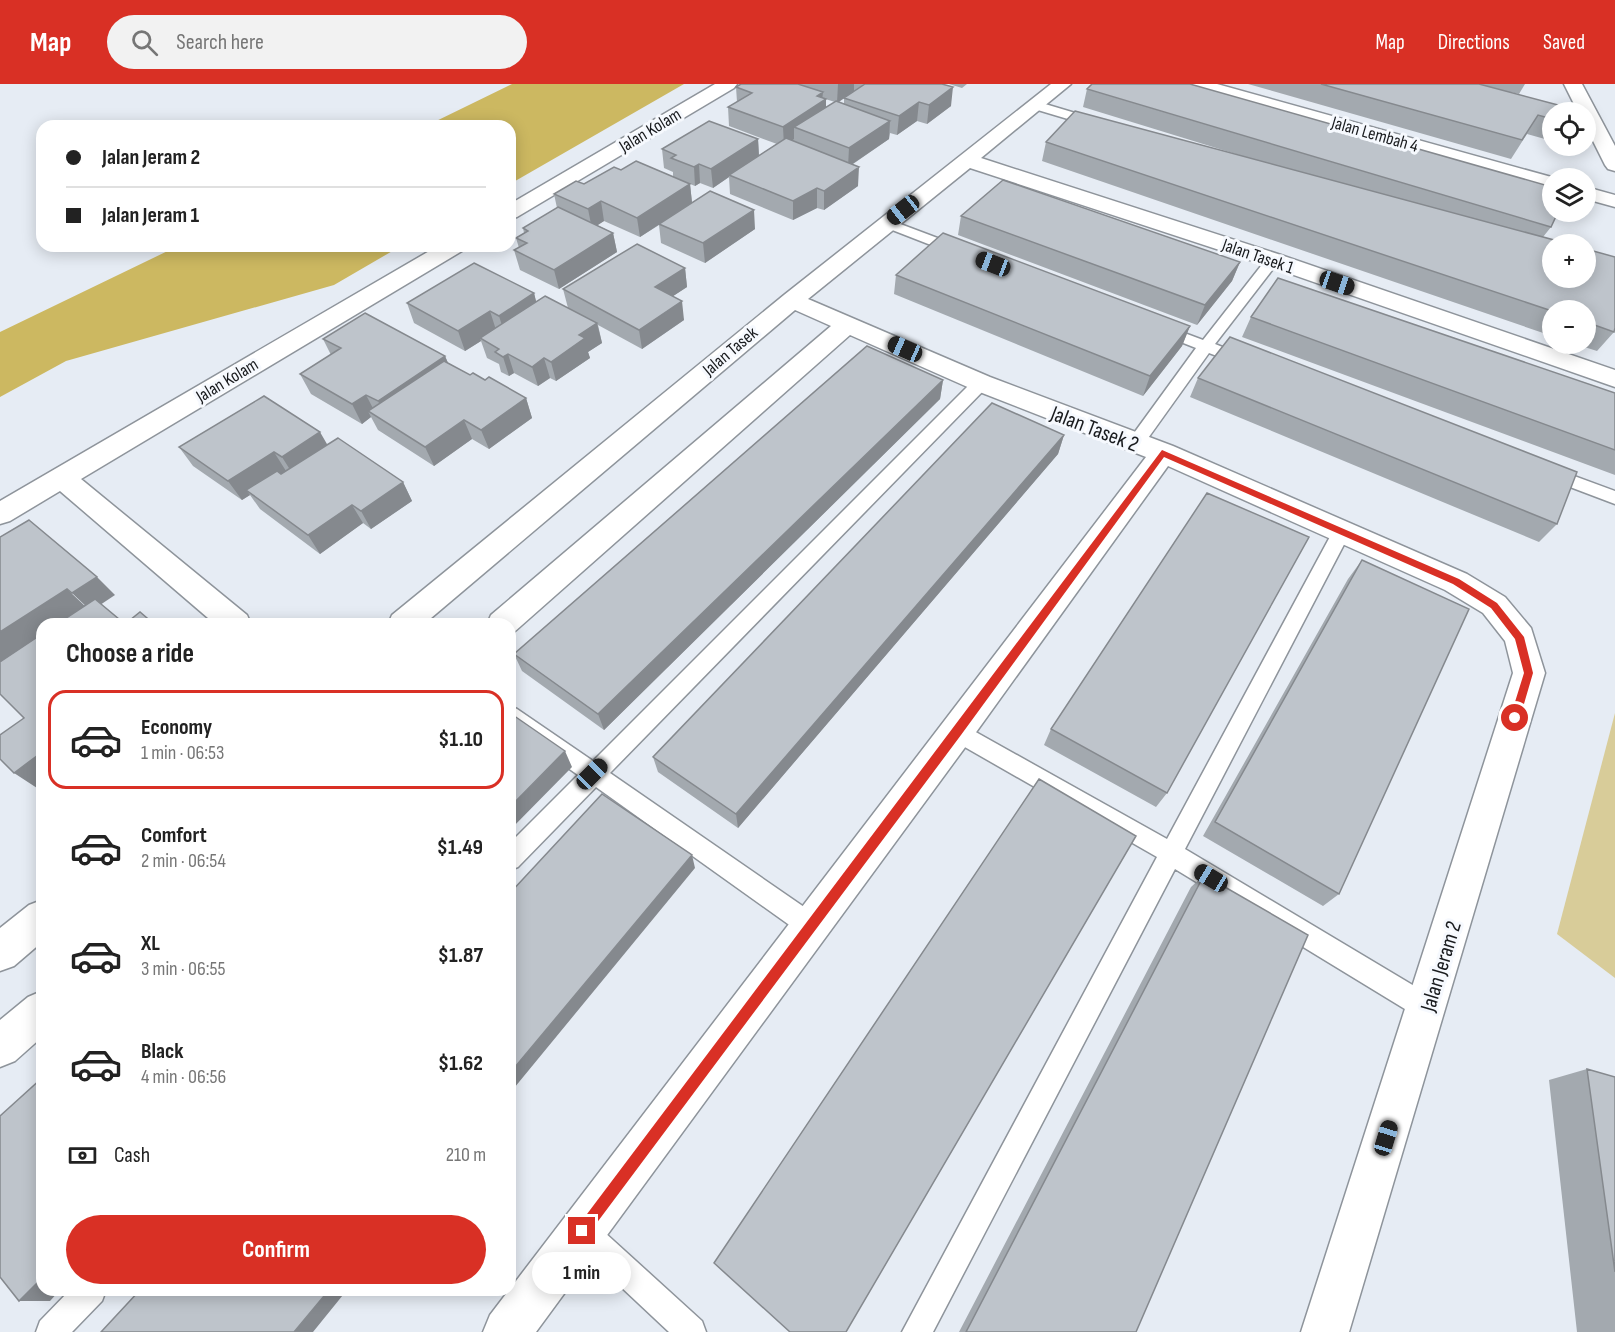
<!DOCTYPE html>
<meta charset="utf-8">
<style>
body{margin:0;font-family:"Sofia Sans Condensed",sans-serif;background:#f2f2f2;color:#222;height:100vh;display:flex;flex-direction:column;font-size:22px;white-space:nowrap}
*{box-sizing:border-box;margin:0}
p{font-size:20px;color:#767676}
.icon{flex:none;width:33px;height:33px;fill:none;stroke:currentColor;stroke-width:2;stroke-linecap:round;stroke-linejoin:round}
.map{position:relative;flex:1;overflow:hidden}
.drawer{position:absolute;left:36px;top:534px;width:480px;height:678px;display:flex;flex-direction:column;background:#fff;border-radius:18px;box-shadow:0 3px 15px #0003}
.drawer>*{flex:none}
.guide{position:absolute;left:36px;top:36px;width:480px;height:132px;border-radius:18px;box-shadow:0 3px 15px #0003;display:grid;align-content:center;height:132px;padding:0 30px;background:#fff}
.fabs{position:absolute;left:1542px;top:18px;display:grid;gap:12px}
.fabs a{display:grid;place-items:center;width:54px;height:54px;border-radius:50%;background:#fff;box-shadow:0 3px 15px #0003;font-size:30px}
.end{position:absolute;width:27px;height:27px;margin:-14px;border:8px solid #d93025;background:#fff;box-shadow:0 0 0 3px #fff}
.from{border-radius:50%}
.bubble{position:absolute;height:42px;border-radius:21px;background:#fff;box-shadow:0 3px 15px #0003;font-size:20px;font-weight:700;line-height:42px;text-align:center}
.car{position:absolute;width:18px;height:36px;margin:-18px -9px;border-radius:8px;box-shadow:0 0 4px 2px #0007;background:linear-gradient(#222 24%,#8ab4d8 0 40%,#222 0 76%,#8ab4d8 0 86%,#222 0)}
.guide b{display:flex;align-items:center;gap:21px;height:57px;font-size:22px}
.guide b+b{border-top:2px solid #e0e0e0}
.guide i{width:15px;height:15px;background:#222}
ul{padding:0;list-style:none}
li{display:flex;align-items:center;gap:18px;height:99px;margin:0 12px 9px;padding:0 18px;border:3px solid transparent;border-radius:18px}
li div{flex:1}
li b{display:block;font-size:22px}
li em{font-style:normal;font-weight:700}
li.current{border-color:#d93025}
li>.icon{width:54px;height:54px;stroke-width:1.5}
h2{padding:0 30px;font-size:27px;line-height:72px}
.pay{display:flex;align-items:center;gap:15px;height:66px;padding:0 30px;font-size:22px}
.pay p{margin-inline-start:auto}
.cta{display:flex;gap:12px;margin-top:auto;padding:12px 30px}
.cta a{flex:1;height:69px;border-radius:36px;background:#d93025;color:#fff;font-size:24px;font-weight:700;line-height:69px;text-align:center}
header{display:flex;align-items:center;gap:36px;box-sizing:border-box;height:84px;padding:0 30px;background:#d93025;color:#fff}
header strong{font-size:28px}
nav{display:flex;gap:33px;margin-inline-start:auto;font-size:21px}
.search{width:420px;height:54px;background:#f2f2f2;display:flex;align-items:center;gap:15px;box-sizing:border-box;padding:0 21px;border-radius:33px;color:#767676;font-size:22px}
.map>svg:first-child{display:block}
</style>
<header>
<strong>Map</strong>
<div class="search"><svg class="icon" aria-label="search" viewBox="0 0 24 24"><circle cx="10" cy="10" r="6"/><path d="M15 15l6 6"/></svg>Search here</div>
<nav><a>Map</a><a>Directions</a><a>Saved</a></nav>
</header>
<div class="map">
<svg width="1615" height="1248" viewBox="0 0 1615 1248">
<rect width="100%" height="100%" fill="#e6ecf4"/>
<!-- green -->
<path fill="#d8cc99" d="M 1615,629 L 1615,894 L 1557,850 Z"/>
<!-- forest -->
<path fill="#ccb861" d="M 512,0 L 684,0 L 510,100 L 510,42 L 426,42 Z
M 178,162 L 401,162 L 334,201 L 66,277 L 0,313 L 0,248 Z"/>
<g fill="none" stroke-linecap="round" stroke-linejoin="round">
<!-- service casing -->
<g stroke="#8e949b" stroke-width="3">
<path id="service" d="M 1035,17 L 1102,37 L 1104,40 L 1098,44 L 1031,24 L 1029,21 Z
M 887,135 L 964,164 L 966,167 L 964,170 L 954,170 L 882,142 L 880,139 L 882,136 Z
M 1273,172 L 1280,176 L 1215,260 L 1250,274 L 1252,277 L 1250,280 L 1238,280 L 1209,269 L 1141,364 L 1129,364 L 1127,360 L 1129,356 L 1196,264 L 1153,247 L 1150,244 L 1153,241 L 1163,241 L 1203,256 L 1268,173 Z
M 981,294 L 987,295 L 989,299 L 987,303 L 610,689 L 820,834 L 823,842 L 820,850 L 811,854 L 802,850 L 596,703 L 518,783 L 510,786 L 510,759 L 578,691 L 510,643 L 510,622 L 517,625 L 593,677 L 975,295 Z
M 1547,382 L 1615,407 L 1615,420 L 1541,392 L 1538,388 L 1541,384 Z
M 1341,442 L 1347,444 L 1350,449 L 1185,765 L 1436,915 L 1440,924 L 1436,933 L 1427,937 L 1418,933 L 1175,785 L 933,1248 L 902,1248 L 1157,773 L 949,654 L 946,648 L 949,642 L 957,639 L 965,642 L 1167,755 L 1332,449 L 1335,444 Z
M 582,1133 L 592,1137 L 702,1237 L 706,1248 L 669,1248 L 572,1157 L 568,1147 L 572,1137 Z
M 70,1206 L 106,1206 L 102,1217 L 72,1248 L 36,1248 L 40,1237 Z"/>
</g>
<!-- minor casing -->
<g stroke="#8e949b" stroke-width="3">
<path id="minor" d="M 715,0 L 737,0 L 734,4 L 517,133 L 510,135 L 510,120 Z
M 1051,0 L 1071,0 L 981,74 L 1281,171 L 1615,286 L 1615,303 L 1265,181 L 970,84 L 808,215 L 990,293 L 1173,362 L 1467,490 L 1505,513 L 1531,544 L 1545,589 L 1349,1248 L 1301,1248 L 1513,589 L 1505,557 L 1483,529 L 1445,506 L 1168,382 L 969,658 L 536,1248 L 483,1248 L 490,1231 L 1146,373 L 972,305 L 850,251 L 513,549 L 510,550 L 510,540 L 487,540 L 491,531 L 831,242 L 795,226 L 424,540 L 388,540 L 392,531 L 784,211 Z
M 1188,0 L 1217,0 L 1555,94 L 1552,94 L 1552,106 L 1191,4 Z
M 1564,0 L 1582,0 L 1615,62 L 1615,87 L 1608,85 L 1605,81 L 1586,43 L 1586,28 L 1578,28 Z
M 1586,103 L 1615,111 L 1615,123 L 1586,115 Z
M 438,162 L 465,162 L 462,167 L 81,395 L 247,531 L 251,540 L 215,540 L 60,407 L 10,437 L 0,440 L 0,417 Z
M 42,816 L 42,858 L 14,882 L 0,887 L 0,844 L 29,821 Z
M 42,907 L 42,953 L 15,977 L 0,983 L 0,936 L 28,913 Z"/>
</g>
<!-- service -->
<use href="#service" fill="#fff" fill-rule="evenodd"/>
<!-- minor -->
<use href="#minor" fill="#fff" fill-rule="evenodd"/>
</g>
<!-- wall -->
<path fill="#a3a9af" fill-rule="evenodd" d="M 741,0 L 942,0 L 951,22 L 927,40 L 917,37 L 897,51 L 890,49 L 889,55 L 853,80 L 858,102 L 824,126 L 817,124 L 793,136 L 730,110 L 729,93 L 713,104 L 700,99 L 695,102 L 673,93 L 673,88 L 664,84 L 662,65 L 758,55 L 759,71 L 777,60 L 729,42 L 728,23 L 737,18 L 736,3 ZM 854,7 L 844,14 L 844,20 L 839,18 ZM 822,14 L 835,18 L 826,23 Z
M 949,0 L 967,0 L 962,4 Z
M 1248,0 L 1525,0 L 1519,10 L 1510,8 L 1552,28 L 1552,57 L 1527,50 L 1511,75 Z
M 1087,5 L 1551,143 L 1543,153 L 1614,248 L 1597,267 L 1575,260 L 1586,260 L 1586,226 L 1552,226 L 1552,252 L 1042,77 L 1046,58 L 1239,71 L 1083,23 Z
M 621,86 L 690,100 L 692,118 L 755,145 L 705,179 L 661,159 L 659,141 L 640,153 L 604,137 L 597,141 L 613,149 L 617,168 L 559,205 L 520,186 L 514,166 L 519,164 L 516,154 L 524,149 L 523,144 L 557,124 L 554,110 L 584,100 Z
M 961,132 L 1240,178 L 1232,197 L 1197,241 L 958,151 Z
M 685,184 L 687,203 L 673,212 L 684,236 L 642,265 L 598,241 L 602,259 L 588,268 L 590,274 L 556,297 L 550,294 L 538,302 L 514,289 L 509,292 L 501,288 L 499,280 L 487,274 L 481,257 L 465,267 L 414,239 L 407,219 L 534,209 L 536,218 L 568,224 L 563,205 Z
M 896,191 L 1190,242 L 1182,262 L 1143,312 L 894,210 Z
M 1251,233 L 1615,309 L 1615,391 L 1242,253 Z
M 323,255 L 445,272 L 448,279 L 470,291 L 485,296 L 526,314 L 532,334 L 489,365 L 472,355 L 434,382 L 378,346 L 371,333 L 362,340 L 311,310 L 300,290 L 331,271 Z
M 1198,294 L 1557,440 L 1539,458 L 1190,313 Z
M 943,296 L 940,315 L 604,646 L 522,587 L 514,570 Z
M 1064,351 L 1058,370 L 738,744 L 658,688 L 653,673 Z
M 328,361 L 403,398 L 412,417 L 371,445 L 363,439 L 320,470 L 260,425 L 250,411 L 242,416 L 193,382 L 179,363 Z
M 1362,476 L 1339,810 L 1323,822 L 1203,752 L 1348,495 Z
M 1051,645 L 1167,709 L 1156,723 L 1044,661 Z
M 1204,791 L 1136,1248 L 959,1248 L 1191,803 Z
M 1587,985 L 1615,993 L 1615,1248 L 1577,1248 L 1549,996 Z"/>
<!-- shaded-wall -->
<path fill="#85898e" d="M 838,0 L 854,0 L 854,7 L 837,19 Z
M 953,3 L 951,22 L 927,40 L 929,21 Z
M 823,8 L 822,18 L 826,15 L 826,34 L 794,43 L 794,55 L 784,62 L 783,43 L 817,12 Z
M 919,18 L 917,37 L 897,51 L 899,32 Z
M 890,37 L 889,55 L 848,83 L 849,64 Z
M 758,55 L 759,74 L 729,91 L 729,93 L 713,104 L 711,85 Z
M 699,80 L 700,99 L 695,102 L 694,83 Z
M 859,83 L 858,102 L 824,126 L 824,107 Z
M 690,100 L 692,119 L 640,153 L 637,134 Z
M 817,104 L 817,124 L 793,136 L 793,117 Z
M 601,117 L 604,137 L 592,145 L 588,125 Z
M 754,126 L 755,145 L 705,179 L 703,159 Z
M 613,149 L 617,168 L 559,205 L 554,186 Z
M 1240,178 L 1232,197 L 1197,241 L 1205,221 Z
M 685,184 L 687,203 L 658,222 L 655,203 Z
M 534,209 L 539,229 L 505,251 L 499,232 Z
M 682,217 L 684,236 L 642,265 L 639,246 Z
M 490,227 L 496,246 L 480,254 L 481,257 L 465,267 L 458,247 Z
M 597,239 L 602,259 L 588,268 L 590,274 L 556,297 L 551,278 L 579,251 Z
M 1190,242 L 1182,262 L 1143,312 L 1150,292 Z
M 508,270 L 514,289 L 509,292 L 503,273 Z
M 445,272 L 453,291 L 387,336 L 378,317 Z
M 544,274 L 550,294 L 538,302 L 532,283 Z
M 943,296 L 940,315 L 604,646 L 598,630 Z
M 366,311 L 376,330 L 368,327 L 371,333 L 362,340 L 352,320 Z
M 526,314 L 532,334 L 489,365 L 481,346 Z
M 464,336 L 472,355 L 434,382 L 425,363 Z
M 320,348 L 331,367 L 294,392 L 282,373 Z
M 1064,351 L 1058,370 L 738,744 L 736,730 Z
M 274,368 L 286,387 L 251,410 L 246,406 L 250,411 L 242,416 L 228,397 Z
M 403,398 L 412,417 L 371,445 L 361,427 Z
M 352,421 L 363,439 L 320,470 L 308,451 Z
M 97,493 L 115,511 L 91,527 L 72,509 Z
M 67,505 L 86,523 L 60,540 L 42,540 L 42,552 L 0,579 L 0,548 Z
M 565,667 L 572,683 L 510,746 L 510,723 Z
M 42,668 L 42,700 L 37,704 L 14,689 Z
M 692,771 L 695,784 L 510,1009 L 510,989 Z
M 42,1194 L 42,1206 L 60,1206 L 50,1217 L 19,1217 Z
M 329,1206 L 347,1206 L 313,1248 L 294,1248 Z"/>
<!-- building -->
<path fill="#bec4cb" stroke="#85898e" stroke-width="1.5" d="M 741,0 L 798,0 L 823,8 L 817,12 L 826,15 L 783,43 L 728,23 L 752,9 L 736,3 Z
M 865,0 L 942,0 L 953,3 L 929,21 L 919,18 L 899,32 L 844,14 Z
M 1092,0 L 1190,0 L 1552,103 L 1552,128 L 1558,128 L 1551,143 L 1087,5 Z
M 1321,0 L 1479,0 L 1573,25 L 1571,28 L 1552,28 L 1552,35 L 1538,31 L 1522,56 Z
M 836,17 L 890,37 L 849,64 L 794,43 Z
M 1075,27 L 1569,160 L 1552,160 L 1552,194 L 1586,194 L 1586,165 L 1615,173 L 1615,244 L 1614,248 L 1586,238 L 1586,226 L 1552,227 L 1046,58 Z
M 709,37 L 758,55 L 711,85 L 699,80 L 694,83 L 671,74 L 676,71 L 662,65 Z
M 786,54 L 859,83 L 824,107 L 817,104 L 793,117 L 729,91 Z
M 636,77 L 690,100 L 637,134 L 601,117 L 588,125 L 554,110 L 576,97 L 584,100 L 614,83 L 621,86 Z
M 1003,96 L 1240,178 L 1205,221 L 961,132 Z
M 710,107 L 754,126 L 703,159 L 659,140 Z
M 558,123 L 613,149 L 554,186 L 514,166 L 527,159 L 516,154 L 528,147 L 523,144 Z
M 943,149 L 1190,242 L 1150,292 L 896,191 Z
M 637,160 L 685,184 L 655,203 L 682,217 L 639,246 L 563,205 Z
M 474,179 L 534,209 L 499,232 L 490,227 L 458,247 L 407,219 Z
M 1278,194 L 1615,309 L 1615,366 L 1251,233 Z
M 545,212 L 597,239 L 579,251 L 585,254 L 551,278 L 544,274 L 532,283 L 508,270 L 503,273 L 495,268 L 499,265 L 480,254 Z
M 365,229 L 445,272 L 378,317 L 366,311 L 352,320 L 300,290 L 341,264 L 323,255 Z
M 1230,253 L 1577,388 L 1557,440 L 1198,294 Z
M 867,262 L 943,296 L 598,630 L 514,570 Z
M 444,277 L 470,291 L 473,289 L 485,296 L 489,293 L 526,314 L 481,346 L 464,336 L 425,363 L 368,327 Z
M 264,312 L 320,348 L 282,373 L 274,368 L 228,397 L 179,363 Z
M 992,319 L 1064,351 L 736,730 L 653,673 Z
M 338,354 L 403,398 L 361,427 L 352,421 L 308,451 L 246,406 L 277,387 L 281,390 Z
M 1207,409 L 1309,453 L 1167,709 L 1051,645 Z
M 29,436 L 97,493 L 72,509 L 67,505 L 0,548 L 0,453 Z
M 1362,476 L 1469,525 L 1339,810 L 1215,738 Z
M 95,515 L 125,540 L 140,528 L 154,540 L 57,540 Z
M 42,550 L 42,668 L 14,689 L 0,675 L 0,651 L 24,634 L 0,610 L 0,578 Z
M 510,629 L 565,667 L 510,723 Z
M 1039,695 L 1136,752 L 846,1248 L 790,1248 L 714,1179 Z
M 602,710 L 692,771 L 510,989 L 510,809 Z
M 1204,791 L 1308,851 L 1136,1248 L 966,1248 Z
M 1587,985 L 1615,993 L 1615,1188 Z
M 42,994 L 42,1194 L 19,1217 L 0,1193 L 0,1032 Z
M 140,1206 L 329,1206 L 294,1248 L 101,1248 Z"/>
<!-- route -->
<path fill="#d93025" d="M 1162,366 L 1459,495 L 1497,519 L 1524,553 L 1533,589 L 1519,637 L 1512,637 L 1510,634 L 1524,589 L 1515,555 L 1491,524 L 1453,500 L 1164,373 L 961,651 L 587,1152 L 582,1153 L 578,1152 L 576,1147 L 578,1142 Z"/>
<g text-anchor="middle" stroke-width="6" stroke-linejoin="round" paint-order="stroke">
<!-- far-street labels -->
<g font-size="18" fill="#191b1e" stroke="#f6f9fe">
<text transform="translate(650 46) rotate(-31)" y="6">Jalan Kolam</text>
<text transform="translate(1375 50) rotate(16)" y="6">Jalan Lembah 4</text>
<text transform="translate(1258 172) rotate(19)" y="6">Jalan Tasek 1</text>
<text transform="translate(730 267) rotate(-40)" y="6">Jalan Tasek</text>
<text transform="translate(227 296) rotate(-31)" y="6">Jalan Kolam</text>
</g>
<!-- street labels -->
<g font-size="22" fill="#191b1e" stroke="#f6f9fe">
<text transform="translate(1095 344) rotate(21)" y="8">Jalan Tasek 2</text>
<text transform="translate(1440 882) rotate(-73)" y="8">Jalan Jeram 2</text>
</g>
</g>
</svg>
<div class="fabs">
<a><svg class="icon" aria-label="locate" viewBox="0 0 24 24"><circle cx="12" cy="12" r="6"/><path d="M12 2v4M12 18v4M2 12h4M18 12h4"/></svg></a>
<a><svg class="icon" aria-label="layers" viewBox="0 0 24 24"><path d="M12 4l9 5-9 5-9-5zM3 14l9 5 9-5"/></svg></a>
<a>+</a>
<a>−</a>
</div>
<i class="end from" style="left:1515px;top:634px"></i>
<i class="end" style="left:582px;top:1147px"></i>
<div class="bubble" style="left:532px;top:1168px;width:99px">1 min</div>
<i class="car" style="left:903px;top:126px;rotate:232deg"></i>
<i class="car" style="left:993px;top:180px;rotate:291deg"></i>
<i class="car" style="left:1337px;top:199px;rotate:109deg"></i>
<i class="car" style="left:905px;top:265px;rotate:294deg"></i>
<i class="car" style="left:592px;top:690px;rotate:45deg"></i>
<i class="car" style="left:1211px;top:794px;rotate:301deg"></i>
<i class="car" style="left:1386px;top:1054px;rotate:17deg"></i>
<div class="guide">
<b><i class="from"></i>Jalan Jeram 2</b>
<b><i></i>Jalan Jeram 1</b>
</div>
<section class="drawer">
<h2>Choose a ride</h2>
<ul>
<li class="current"><svg class="icon" aria-label="car" viewBox="0 0 24 24"><path d="M5 17H2v-5l4-1 3-4h7l3 4 3 1v5h-3M9 17h6M6 11h13"/><circle cx="7" cy="17" r="2"/><circle cx="17" cy="17" r="2"/></svg><div><b>Economy</b><p>1 min · 06:53</p></div><em>$1.10</em></li>
<li><svg class="icon" aria-label="car" viewBox="0 0 24 24"><path d="M5 17H2v-5l4-1 3-4h7l3 4 3 1v5h-3M9 17h6M6 11h13"/><circle cx="7" cy="17" r="2"/><circle cx="17" cy="17" r="2"/></svg><div><b>Comfort</b><p>2 min · 06:54</p></div><em>$1.49</em></li>
<li><svg class="icon" aria-label="car" viewBox="0 0 24 24"><path d="M5 17H2v-5l4-1 3-4h7l3 4 3 1v5h-3M9 17h6M6 11h13"/><circle cx="7" cy="17" r="2"/><circle cx="17" cy="17" r="2"/></svg><div><b>XL</b><p>3 min · 06:55</p></div><em>$1.87</em></li>
<li><svg class="icon" aria-label="car" viewBox="0 0 24 24"><path d="M5 17H2v-5l4-1 3-4h7l3 4 3 1v5h-3M9 17h6M6 11h13"/><circle cx="7" cy="17" r="2"/><circle cx="17" cy="17" r="2"/></svg><div><b>Black</b><p>4 min · 06:56</p></div><em>$1.62</em></li>
</ul>
<div class="pay"><svg class="icon" aria-label="cash" viewBox="0 0 24 24"><path d="M3 7h18v10H3z"/><circle cx="12" cy="12" r="2"/></svg>Cash<p>210 m</p></div>
<div class="cta"><a>Confirm</a></div>
</section>
</div>
